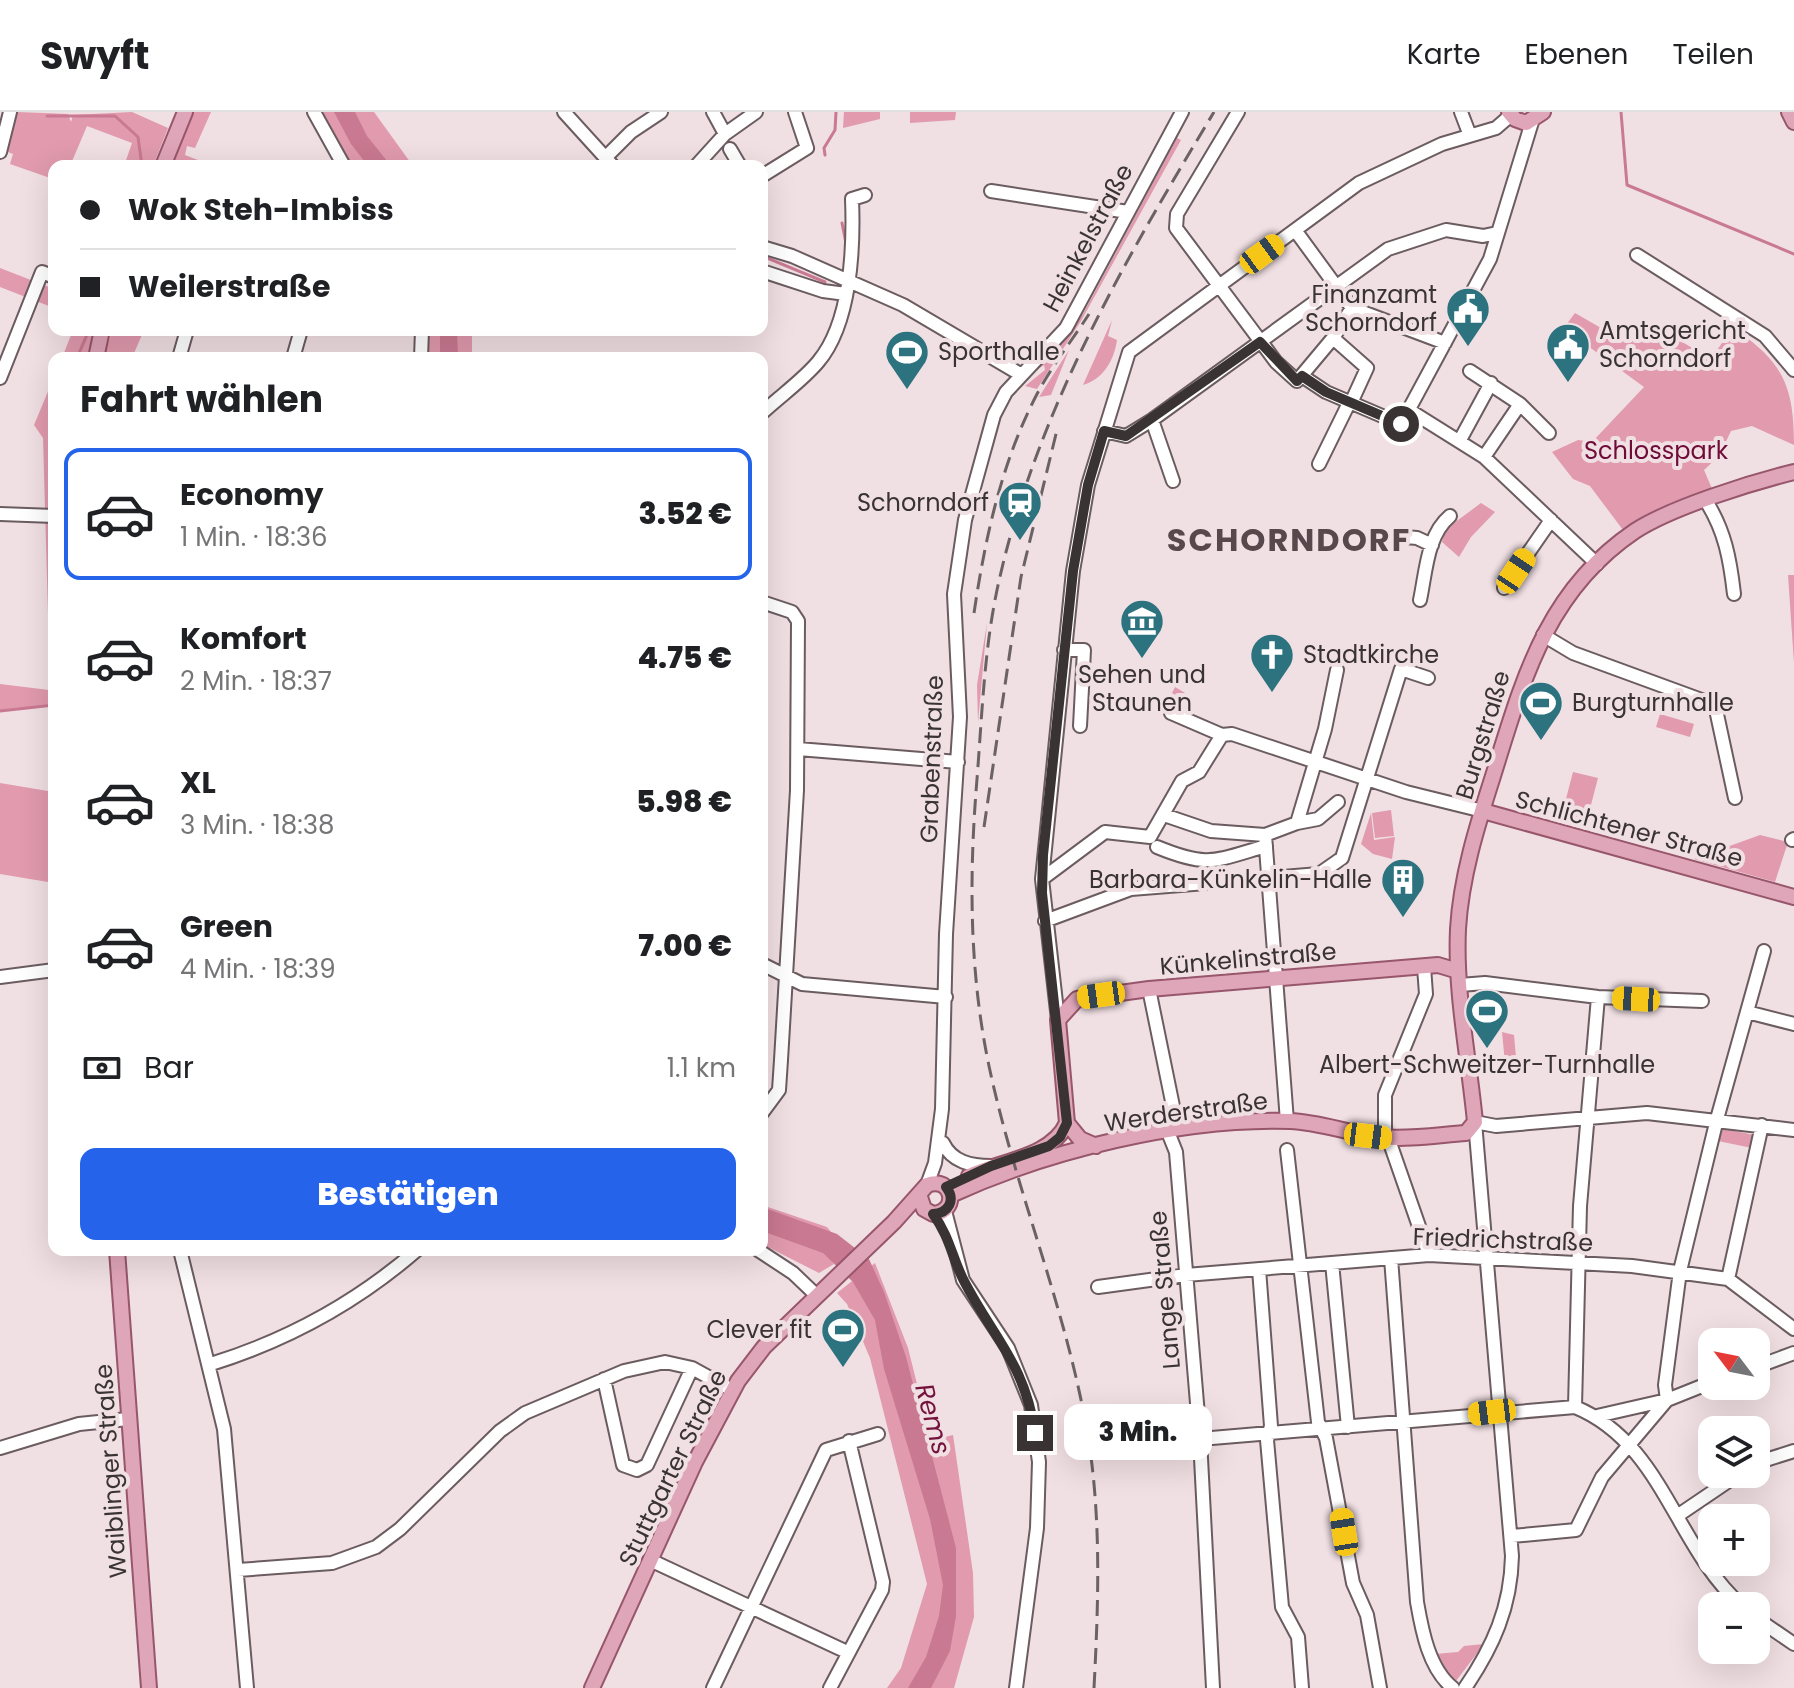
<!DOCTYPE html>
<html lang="de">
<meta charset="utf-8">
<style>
body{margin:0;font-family:Poppins,sans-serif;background:#f6f6f6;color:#202124;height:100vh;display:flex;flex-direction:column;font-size:30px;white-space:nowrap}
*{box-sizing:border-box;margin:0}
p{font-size:26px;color:#757577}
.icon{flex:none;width:44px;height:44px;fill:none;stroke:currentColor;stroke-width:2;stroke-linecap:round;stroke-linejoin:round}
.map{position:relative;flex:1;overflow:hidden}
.sheet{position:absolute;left:48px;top:240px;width:720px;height:904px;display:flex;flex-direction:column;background:#fff;border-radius:16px;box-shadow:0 8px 32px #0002}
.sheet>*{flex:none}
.top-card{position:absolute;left:48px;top:48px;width:720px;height:176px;border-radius:16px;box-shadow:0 8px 32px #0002;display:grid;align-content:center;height:176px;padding:0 32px;background:#fff}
.needle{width:52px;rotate:302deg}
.fabs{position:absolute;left:1698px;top:1216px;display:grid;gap:16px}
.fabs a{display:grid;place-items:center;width:72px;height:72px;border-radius:16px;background:#fff;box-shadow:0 8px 32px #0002;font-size:40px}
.end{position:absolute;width:36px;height:36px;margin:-18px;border:10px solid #393334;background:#fff;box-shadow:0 0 0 4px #fff}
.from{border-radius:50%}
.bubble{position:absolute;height:56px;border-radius:16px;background:#fff;box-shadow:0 8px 32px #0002;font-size:26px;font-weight:800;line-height:56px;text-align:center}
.car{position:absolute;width:24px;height:48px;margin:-24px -12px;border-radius:10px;box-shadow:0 0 6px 2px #0007;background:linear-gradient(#f5c518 24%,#345 0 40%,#f5c518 0 76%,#345 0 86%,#f5c518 0)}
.top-card b{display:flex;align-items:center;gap:28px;height:76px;font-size:30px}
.top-card b+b{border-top:2px solid #e0e0e0}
.top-card i{width:20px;height:20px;background:#202124}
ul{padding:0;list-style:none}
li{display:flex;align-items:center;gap:24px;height:132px;margin:0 16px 12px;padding:0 16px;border:4px solid transparent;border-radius:16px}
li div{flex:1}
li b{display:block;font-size:30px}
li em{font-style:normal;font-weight:800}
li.current{border-color:#2563eb}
li>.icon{width:72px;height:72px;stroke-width:1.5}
h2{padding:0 32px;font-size:36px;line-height:96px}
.pay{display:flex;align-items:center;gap:20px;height:88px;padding:0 32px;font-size:30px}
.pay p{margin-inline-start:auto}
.cta{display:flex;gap:16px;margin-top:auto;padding:16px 32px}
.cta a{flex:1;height:92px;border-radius:16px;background:#2563eb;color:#fff;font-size:32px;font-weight:800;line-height:92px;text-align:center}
header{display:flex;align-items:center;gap:48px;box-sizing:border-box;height:112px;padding:0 40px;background:#fff;border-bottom:2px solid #e0e0e0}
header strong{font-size:38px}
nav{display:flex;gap:44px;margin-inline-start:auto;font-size:28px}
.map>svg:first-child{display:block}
</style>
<header>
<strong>Swyft</strong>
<nav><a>Karte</a><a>Ebenen</a><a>Teilen</a></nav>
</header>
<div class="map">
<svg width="1794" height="1576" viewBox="0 0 1794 1576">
<rect width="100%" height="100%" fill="#f0dfe3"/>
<!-- green -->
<path fill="#e19aae" d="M 17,0 L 68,2 L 71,10 L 73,3 L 132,0 L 168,16 L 153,54 L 124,54 L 132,31 L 87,14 L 70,54 L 54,54 L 53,67 L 10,52 L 13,42 L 8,40 Z
M 192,0 L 211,0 L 195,36 L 187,34 L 185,43 L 198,48 L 196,54 L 169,54 Z
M 322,0 L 374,0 L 413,54 L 352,54 Z
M 844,0 L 880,0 L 880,7 L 843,16 Z
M 910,0 L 956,0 L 955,8 L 910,11 Z
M 1177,26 L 1181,28 L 1081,209 L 1037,277 L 1025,274 L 1045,258 L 1044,253 L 1029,263 L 1030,259 L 1056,239 L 1083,202 Z
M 0,156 L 54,177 L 54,196 L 0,175 Z
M 1575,201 L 1608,220 L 1615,210 L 1637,220 L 1643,212 L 1663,226 L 1667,221 L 1711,247 L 1726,225 L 1732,229 L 1740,221 C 1785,252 1794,279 1794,333 L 1752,314 L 1731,319 L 1719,344 L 1704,358 L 1713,379 C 1680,389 1650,395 1623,418 L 1590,374 L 1573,367 L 1552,340 L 1578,328 L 1592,330 L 1644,275 L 1577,226 L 1566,241 L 1551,233 Z
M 1112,208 L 1108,224 L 1117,228 C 1114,249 1103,267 1083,273 Z
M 73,218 L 94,218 L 87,246 L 62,246 Z
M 112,218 L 144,218 L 132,246 L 104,246 Z
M 429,218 L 472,218 L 472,246 L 426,246 Z
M 1069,238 L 1051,283 L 1039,285 Z
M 54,265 L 54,592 L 0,599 L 0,572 L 49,578 L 50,573 L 43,326 L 34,313 Z
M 1481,391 L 1495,400 L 1471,425 L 1459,445 L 1442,430 L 1446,417 Z
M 1788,463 L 1794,463 L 1794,551 Z
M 987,511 L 978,610 L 977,573 Z
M 1175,575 L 1192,585 L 1184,603 L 1165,595 Z
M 1660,602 L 1694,612 L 1690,625 L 1656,615 Z
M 1573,660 L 1598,666 L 1587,708 L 1562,702 Z
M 0,671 L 54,680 L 54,771 L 0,762 Z
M 1391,698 L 1394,724 L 1375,726 L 1372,701 Z
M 1371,701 L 1374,728 L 1395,725 L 1392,747 L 1373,742 L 1361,732 Z
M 1760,723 L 1788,730 L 1775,770 L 1694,747 Z
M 1502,920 L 1514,923 L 1516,945 L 1505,951 Z
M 1721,1016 L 1754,1023 L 1752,1036 L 1718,1029 Z
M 762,1093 L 827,1115 L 831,1120 L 830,1147 L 834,1152 L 819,1161 L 762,1132 Z
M 875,1151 L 908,1236 L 931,1328 L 953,1323 L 973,1461 L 974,1505 L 954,1576 L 887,1576 L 901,1556 L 927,1472 L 870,1246 L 847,1192 L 837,1181 Z
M 1484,1532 L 1456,1569 L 1445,1564 L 1435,1542 L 1458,1540 L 1464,1534 Z"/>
<!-- water -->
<path fill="#c97991" d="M 334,0 L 355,0 L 367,24 L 391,54 L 368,54 L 351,32 Z
M 440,218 L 457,218 L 458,246 L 440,246 Z
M 762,1095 L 837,1122 L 869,1147 L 884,1180 L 906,1245 L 956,1436 L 956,1504 L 950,1539 L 931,1576 L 908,1576 L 926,1545 L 939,1504 L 943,1473 L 930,1407 L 884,1257 L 875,1208 L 853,1170 L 823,1141 L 762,1119 Z"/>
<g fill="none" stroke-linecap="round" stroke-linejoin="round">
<!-- stream -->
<path stroke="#c97991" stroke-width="3" d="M 1621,0 L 1627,73 L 1794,142
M 47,4 L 115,4 L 138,25 L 142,54
M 825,43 L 824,36 L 835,18 L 836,0
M 842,111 L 846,131
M 762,144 L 825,170
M 77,246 L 89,218
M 54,395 L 54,298
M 0,599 L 54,593"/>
<!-- minor casing -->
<g stroke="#6b5c60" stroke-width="16">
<path id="minor" d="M 314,0 L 344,54
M 564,0 L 613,54
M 713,0 L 725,22
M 1238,0 L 1177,102 L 1176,116 L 1276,250 L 1297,269 L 1333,226 L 1352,196
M 1461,0 L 1469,21
M 730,37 L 740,54
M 0,40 L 10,0
M 605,46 L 631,20 L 661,0
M 696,54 L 725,22 L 756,0
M 762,64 L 807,36 L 795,0
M 991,79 L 1128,100
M 1295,118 L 1352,196 L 1445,231
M 762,135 L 792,144 L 903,193 L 1020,262
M 1637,143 L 1765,224 L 1794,258
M 762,159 L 823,179 L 846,182
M 1333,226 L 1367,256 L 1351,291
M 179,246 L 187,218
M 293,246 L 301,218
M 421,246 L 422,218
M 1470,259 L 1520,292 L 1484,345
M 1302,264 L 1326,280 L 1401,312 L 1490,147 L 1532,10
M 0,266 L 42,160 L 54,165
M 1520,292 L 1549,321
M 1409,298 L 1484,345 L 1597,452
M 762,301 C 780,284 802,269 818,250 C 851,211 854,136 852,87 L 865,83
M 1152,308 L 1173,369
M 1104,319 L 1126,324 L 1152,308 L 1388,137 L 1446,118 L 1483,124 L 1497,121
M 1460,328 L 1491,271
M 1319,352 L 1349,291
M 1706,389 C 1725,419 1730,447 1734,482
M 0,402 L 54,404
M 1394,424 L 1417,426 L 1432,433
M 1504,476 L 1551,408
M 1420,488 C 1426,460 1427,423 1450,404
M 762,490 L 792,500 L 798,509 L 797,678 L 781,948 L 779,978 L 762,1001
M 1543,523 L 1573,541 L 1715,593 L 1735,686
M 1064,538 L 1084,538 L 1080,614
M 1171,601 L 1222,623 L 1232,622 L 1406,680 L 1483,699
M 798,637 L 958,650
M 1164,703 L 1211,719 L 1265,723
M 1297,711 L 1318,707 L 1338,690
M 1792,728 L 1794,727
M 1157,735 C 1208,756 1214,749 1266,734
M 1042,767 L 1105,720 L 1150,725 L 1182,669 L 1199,660 L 1222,623
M 1045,809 L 1131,777 L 1319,762 L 1342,746 L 1401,557 L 1428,566
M 762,852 L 802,872 L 946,885
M 1424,855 L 1426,882 L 1385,983 L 1385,1026 L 1391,1034 L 1429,1143
M 0,865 L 54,858
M 1460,873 L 1485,871 L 1598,885 L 1702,889
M 1149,877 L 1175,1004 L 1168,1020 L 1176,1040 L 1200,1327 L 1213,1576
M 1747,900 L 1794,912
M 1058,908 L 1042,767 L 1073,459 L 1088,373 L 1129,240 L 1359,71 L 1442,32 L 1496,16 L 1511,3
M 1287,1009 L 1265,723 L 1297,711 L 1325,617 L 1337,558
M 943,1031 C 952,1050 971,1054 991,1054
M 1287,1038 L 1318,1310 L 1326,1326 L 1353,1471 L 1367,1503 L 1380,1576
M 927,1073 L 935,1051 L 942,997 L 946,822 L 960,605 L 954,482 L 965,408 L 994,303 L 1006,280 L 1066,216 L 1182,0
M 945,1099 L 963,1168 L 1008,1236 L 1031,1293 L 1039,1350 L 1037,1416 L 1016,1576
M 180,1138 L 224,1317 L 247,1576
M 758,1138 L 793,1161 L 816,1183
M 1391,1146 L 1417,1490 C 1422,1519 1429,1557 1453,1576
M 1332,1151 L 1348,1315
M 1259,1157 L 1271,1314 L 1267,1328 L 1282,1495 L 1298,1525 L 1302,1576
M 1728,1167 L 1762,1013
M 1098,1175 L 1186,1163 L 1429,1143 L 1632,1154 L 1728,1167 L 1794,1217
M 211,1252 C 288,1228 356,1191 417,1138
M 1756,1255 L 1794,1241
M 604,1267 L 623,1353 L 637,1358 L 647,1353 L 692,1256
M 1575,1295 L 1580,1094 L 1598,885
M 1597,1304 L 1667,1288 L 1712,1270
M 1200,1327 L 1575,1295 C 1663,1331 1675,1435 1742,1494
M 0,1336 L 79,1312 L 128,1307
M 1756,1351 L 1794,1339
M 1677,1404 L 1739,1362
M 1512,1424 L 1576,1418 L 1602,1365 L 1667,1288 L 1665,1273 L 1680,1159 L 1717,1007 L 1764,839
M 650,1448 L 847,1540
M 238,1458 L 332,1451 L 376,1435 L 400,1417 L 500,1319 L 525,1301 L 624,1259 L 665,1250 L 692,1256 L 732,1278
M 1756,1506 L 1794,1532
M 713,1576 L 826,1338 L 878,1322
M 830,1576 L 882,1478 L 883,1470 L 849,1329
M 1465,1576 C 1493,1535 1511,1495 1512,1444 L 1475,1010 L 1496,1014 L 1647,1001 L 1794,1018"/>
</g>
<!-- major casing -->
<g stroke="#97566b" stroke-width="18">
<path id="major" d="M 1509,0 L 1515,7 L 1526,11 L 1543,0
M 1789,0 L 1794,10
M 163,54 L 185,0
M 96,246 L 102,218
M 1483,699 L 1794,785
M 1067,1011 L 1080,1027 L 1096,1034
M 969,1064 C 1001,1049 1052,1045 1067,1011 L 1058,908 L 1077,887 L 1149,877 L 1438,853 L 1458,859
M 951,1083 C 1049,1038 1181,1006 1290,1009 C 1320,1010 1350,1022 1380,1025 C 1408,1028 1438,1023 1466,1021 L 1475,1010 C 1469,946 1455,882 1458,817 C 1461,765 1477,714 1493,664 C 1523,568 1546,479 1635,419 C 1672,395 1750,371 1794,360
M 117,1138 L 149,1576
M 592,1576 L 695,1350 L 738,1269 L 764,1235 L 894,1110 L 927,1073 C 953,1063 960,1100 933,1102 L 924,1097 L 919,1082"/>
</g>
<!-- minor -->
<use href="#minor" stroke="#fff" stroke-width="12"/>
<!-- major -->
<use href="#major" stroke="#dfa5b8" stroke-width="14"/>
<!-- rail -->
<path stroke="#6b6264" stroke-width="3" stroke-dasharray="16 8" stroke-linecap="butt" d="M 974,501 C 985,427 1001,352 1036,284 C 1051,255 1071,230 1089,202
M 984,715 L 1021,465 L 1057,318
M 1094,1576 C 1098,1499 1101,1422 1091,1345 C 1073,1212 1017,1086 989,954 C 969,859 969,763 977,667 C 982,604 984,540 997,478 C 1034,304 1123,151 1214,0"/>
</g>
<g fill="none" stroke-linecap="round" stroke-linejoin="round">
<!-- route -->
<path stroke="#393334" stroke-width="10" d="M 1035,1321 C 1025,1252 994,1227 964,1169 C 952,1146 950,1125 933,1102 C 949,1101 956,1088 946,1075 L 991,1054 L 1049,1034 L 1060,1025 L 1067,1011 L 1042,781 L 1043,743 L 1073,459 L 1088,373 L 1104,319 L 1126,324 L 1260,230 L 1297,269 L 1302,264 L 1326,280 L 1401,312"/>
</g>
<!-- icons -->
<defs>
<g id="civic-pin" transform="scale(2.3)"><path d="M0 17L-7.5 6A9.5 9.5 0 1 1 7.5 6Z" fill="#2c737f" stroke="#f0dfe3"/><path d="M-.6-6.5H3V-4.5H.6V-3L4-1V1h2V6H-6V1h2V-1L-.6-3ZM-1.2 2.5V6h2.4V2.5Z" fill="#fff"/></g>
<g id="stadium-pin" transform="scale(2.3)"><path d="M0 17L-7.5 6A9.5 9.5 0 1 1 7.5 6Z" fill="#2c737f" stroke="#f0dfe3"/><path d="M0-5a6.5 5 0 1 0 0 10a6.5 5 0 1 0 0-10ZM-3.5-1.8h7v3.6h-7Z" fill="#fff"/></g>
<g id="station-pin" transform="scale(2.3)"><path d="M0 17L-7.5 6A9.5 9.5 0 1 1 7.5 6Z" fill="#2c737f" stroke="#f0dfe3"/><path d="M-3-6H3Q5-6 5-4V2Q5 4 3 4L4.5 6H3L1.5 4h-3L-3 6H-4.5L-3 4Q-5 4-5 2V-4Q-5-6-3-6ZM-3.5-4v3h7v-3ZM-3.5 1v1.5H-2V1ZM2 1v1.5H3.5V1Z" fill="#fff"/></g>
<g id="museum-pin" transform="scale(2.3)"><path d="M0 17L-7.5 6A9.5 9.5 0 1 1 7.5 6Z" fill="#2c737f" stroke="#f0dfe3"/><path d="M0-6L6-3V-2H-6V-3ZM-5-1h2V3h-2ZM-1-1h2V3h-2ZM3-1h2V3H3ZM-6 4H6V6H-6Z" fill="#fff"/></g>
<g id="church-pin" transform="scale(2.3)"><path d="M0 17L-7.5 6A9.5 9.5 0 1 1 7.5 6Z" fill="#2c737f" stroke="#f0dfe3"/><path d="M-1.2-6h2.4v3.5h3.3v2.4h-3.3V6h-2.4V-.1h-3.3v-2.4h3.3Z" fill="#fff"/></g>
<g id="building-pin" transform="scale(2.3)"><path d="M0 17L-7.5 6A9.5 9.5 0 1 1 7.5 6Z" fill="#2c737f" stroke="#f0dfe3"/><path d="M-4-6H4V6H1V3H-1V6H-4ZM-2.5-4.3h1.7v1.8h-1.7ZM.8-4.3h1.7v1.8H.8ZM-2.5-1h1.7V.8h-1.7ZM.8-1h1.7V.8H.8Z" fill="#fff"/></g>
</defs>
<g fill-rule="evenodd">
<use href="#civic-pin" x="1468" y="197"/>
<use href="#civic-pin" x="1568" y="233"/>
<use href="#stadium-pin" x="907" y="240"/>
<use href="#station-pin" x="1020" y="391"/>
<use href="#museum-pin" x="1142" y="509"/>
<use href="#church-pin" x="1272" y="543"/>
<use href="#stadium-pin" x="1541" y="591"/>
<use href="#building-pin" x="1403" y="768"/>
<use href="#stadium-pin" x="1487" y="899"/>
<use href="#stadium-pin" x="843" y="1218"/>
</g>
<g text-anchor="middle" stroke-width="8" stroke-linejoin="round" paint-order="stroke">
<!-- street labels -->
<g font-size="24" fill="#393334" stroke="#f0dfe3">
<text transform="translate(1088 126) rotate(-62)" y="8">Heinkelstraße</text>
<text transform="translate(1483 623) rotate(-73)" y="8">Burgstraße</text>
<text transform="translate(932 647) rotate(-88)" y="8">Grabenstraße</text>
<text transform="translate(1629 717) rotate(15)" y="8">Schlichtener Straße</text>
<text transform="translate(1248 847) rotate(-5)" y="8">Künkelinstraße</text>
<text transform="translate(1186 1000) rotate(-8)" y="8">Werderstraße</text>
<text transform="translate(1503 1128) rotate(2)" y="8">Friedrichstraße</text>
<text transform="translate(1165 1178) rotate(-95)" y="8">Lange Straße</text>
<text transform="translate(673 1356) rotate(-64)" y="8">Stuttgarter Straße</text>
<text transform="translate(111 1359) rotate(-94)" y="8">Waiblinger Straße</text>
</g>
<!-- poi labels -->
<g font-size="24" fill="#393334" stroke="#f0dfe3" text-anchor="end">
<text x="1437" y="191">Finanzamt<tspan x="1437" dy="28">Schorndorf</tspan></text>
<text x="1599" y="227" text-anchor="start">Amtsgericht<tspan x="1599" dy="28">Schorndorf</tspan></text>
<text x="938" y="248" text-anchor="start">Sporthalle</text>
<text x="989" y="399">Schorndorf</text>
<text x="1303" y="551" text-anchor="start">Stadtkirche</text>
<text x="1142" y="571" text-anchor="middle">Sehen und<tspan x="1142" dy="28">Staunen</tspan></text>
<text x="1572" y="599" text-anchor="start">Burgturnhalle</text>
<text x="1372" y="776">Barbara-Künkelin-Halle</text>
<text x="1487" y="961" text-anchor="middle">Albert-Schweitzer-Turnhalle</text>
<text x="812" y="1226">Clever fit</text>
</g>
<!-- park labels -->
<g font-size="24" fill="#6e0c37" stroke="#f0dfe3">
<text x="1656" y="347">Schlosspark</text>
</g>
<!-- water labels -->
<g font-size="26" font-style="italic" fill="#73123b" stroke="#f0dfe3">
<text transform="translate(933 1307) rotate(75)" y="9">Rems</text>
</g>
<!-- district labels -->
<g font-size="32" font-weight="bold" letter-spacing="2" fill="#56484c" stroke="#f0dfe3">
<text x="1289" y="439">SCHORNDORF</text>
</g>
</g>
</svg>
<div class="fabs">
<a><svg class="needle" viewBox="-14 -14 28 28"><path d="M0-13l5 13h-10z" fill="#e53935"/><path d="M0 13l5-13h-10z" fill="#757577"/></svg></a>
<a><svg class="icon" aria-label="layers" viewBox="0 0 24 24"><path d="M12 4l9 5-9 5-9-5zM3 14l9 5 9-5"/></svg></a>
<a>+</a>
<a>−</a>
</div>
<i class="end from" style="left:1401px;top:312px"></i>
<i class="end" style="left:1035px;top:1321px"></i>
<div class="bubble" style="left:1064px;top:1292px;width:148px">3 Min.</div>
<i class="car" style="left:1262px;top:142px;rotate:54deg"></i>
<i class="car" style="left:1516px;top:459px;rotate:34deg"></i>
<i class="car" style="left:1101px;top:883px;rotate:262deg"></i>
<i class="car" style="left:1636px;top:887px;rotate:273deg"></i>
<i class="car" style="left:1368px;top:1024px;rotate:97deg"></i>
<i class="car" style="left:1492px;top:1300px;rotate:263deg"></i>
<i class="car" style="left:1344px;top:1420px;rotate:351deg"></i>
<div class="top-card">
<b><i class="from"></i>Wok Steh-Imbiss</b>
<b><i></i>Weilerstraße</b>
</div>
<section class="sheet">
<h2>Fahrt wählen</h2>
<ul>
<li class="current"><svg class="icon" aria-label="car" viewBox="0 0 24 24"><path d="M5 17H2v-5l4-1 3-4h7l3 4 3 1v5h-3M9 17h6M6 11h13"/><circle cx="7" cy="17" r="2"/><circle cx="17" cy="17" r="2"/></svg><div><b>Economy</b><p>1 Min. · 18:36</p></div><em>3.52 €</em></li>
<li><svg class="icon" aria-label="car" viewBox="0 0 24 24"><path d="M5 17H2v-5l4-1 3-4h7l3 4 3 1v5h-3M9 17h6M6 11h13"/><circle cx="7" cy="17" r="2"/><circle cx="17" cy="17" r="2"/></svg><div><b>Komfort</b><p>2 Min. · 18:37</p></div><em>4.75 €</em></li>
<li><svg class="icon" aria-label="car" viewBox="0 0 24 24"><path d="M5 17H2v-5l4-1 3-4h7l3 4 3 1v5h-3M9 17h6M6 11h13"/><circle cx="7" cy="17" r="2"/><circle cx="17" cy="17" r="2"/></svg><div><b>XL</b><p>3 Min. · 18:38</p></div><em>5.98 €</em></li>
<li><svg class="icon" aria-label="car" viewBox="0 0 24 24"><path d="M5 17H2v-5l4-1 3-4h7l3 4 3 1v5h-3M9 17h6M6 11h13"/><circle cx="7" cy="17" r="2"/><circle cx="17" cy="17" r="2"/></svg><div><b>Green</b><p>4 Min. · 18:39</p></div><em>7.00 €</em></li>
</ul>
<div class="pay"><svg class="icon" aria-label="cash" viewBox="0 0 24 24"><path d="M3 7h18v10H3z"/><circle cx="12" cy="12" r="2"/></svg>Bar<p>1.1 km</p></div>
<div class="cta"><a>Bestätigen</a></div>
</section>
</div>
